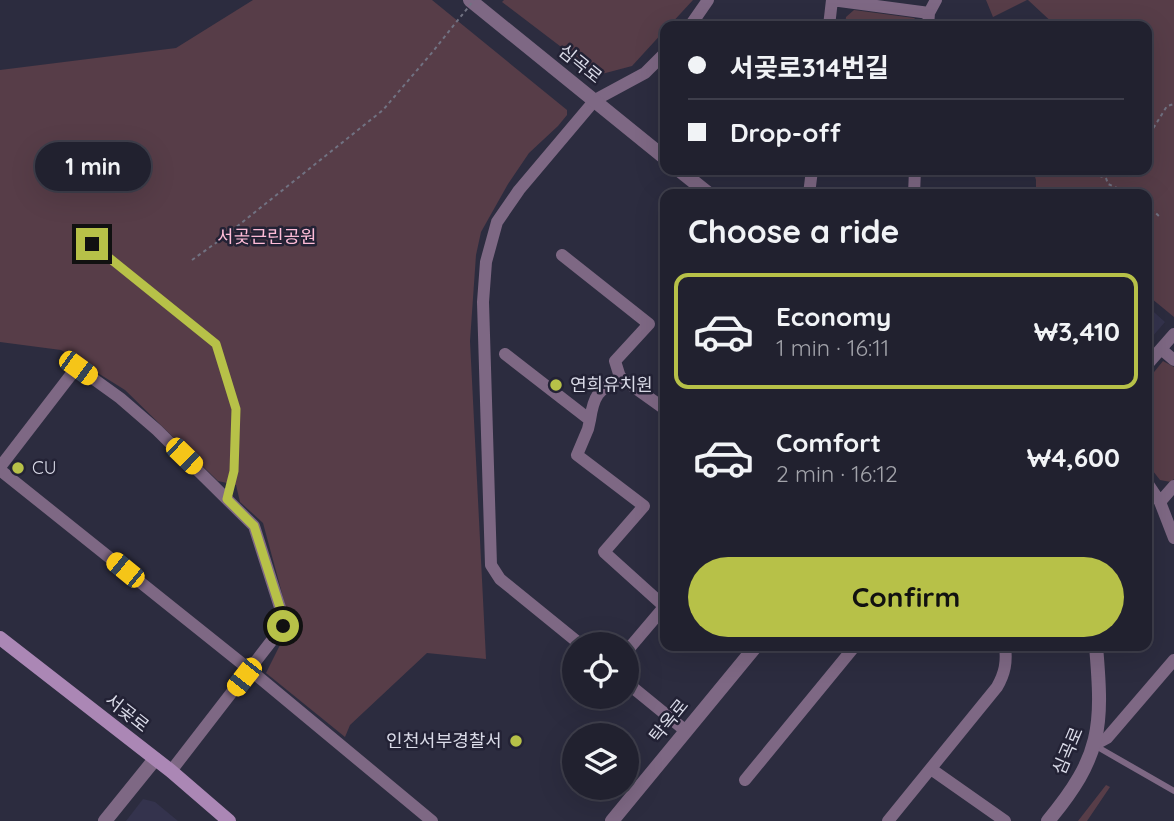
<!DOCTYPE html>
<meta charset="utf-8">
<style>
body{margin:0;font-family:Quicksand,"Noto Sans KR",sans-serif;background:#292937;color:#f1f3f6;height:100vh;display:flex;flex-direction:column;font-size:26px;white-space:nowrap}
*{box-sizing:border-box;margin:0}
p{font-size:23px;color:#a2a3aa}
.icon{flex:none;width:38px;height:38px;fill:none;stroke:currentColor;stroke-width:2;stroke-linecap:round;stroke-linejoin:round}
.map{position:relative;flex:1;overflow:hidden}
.side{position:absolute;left:660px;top:189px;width:492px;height:462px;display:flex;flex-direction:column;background:#21212f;border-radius:14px;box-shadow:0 7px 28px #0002,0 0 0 2px #3e3e4b}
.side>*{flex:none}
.guide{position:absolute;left:660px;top:21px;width:492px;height:154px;border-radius:14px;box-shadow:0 7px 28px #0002,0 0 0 2px #3e3e4b;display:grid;align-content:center;height:154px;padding:0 28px;background:#21212f}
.buttons{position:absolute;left:562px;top:632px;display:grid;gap:14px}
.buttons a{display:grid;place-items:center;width:77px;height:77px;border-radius:50%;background:#21212f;box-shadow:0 7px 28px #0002,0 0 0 2px #3e3e4b;font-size:35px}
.end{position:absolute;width:32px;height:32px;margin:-16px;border:9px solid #b7c148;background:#111;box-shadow:0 0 0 4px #111}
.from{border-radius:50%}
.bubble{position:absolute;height:49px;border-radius:24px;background:#21212f;box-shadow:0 7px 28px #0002,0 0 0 2px #3e3e4b;font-size:23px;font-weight:700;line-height:49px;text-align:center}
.car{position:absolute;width:21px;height:42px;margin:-21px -10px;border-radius:9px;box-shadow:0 0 5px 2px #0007;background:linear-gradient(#f5c518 24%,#345 0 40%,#f5c518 0 76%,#345 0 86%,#f5c518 0)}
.guide b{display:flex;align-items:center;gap:24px;height:66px;font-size:26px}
.guide b+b{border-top:2px solid #3e3e4b}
.guide i{width:18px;height:18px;background:#f1f3f6}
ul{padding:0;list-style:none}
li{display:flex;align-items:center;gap:21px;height:116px;margin:0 14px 10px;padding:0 14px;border:4px solid transparent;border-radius:14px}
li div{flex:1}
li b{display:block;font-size:26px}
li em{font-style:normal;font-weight:700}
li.on{border-color:#b7c148}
li>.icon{width:63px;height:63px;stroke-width:1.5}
h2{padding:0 28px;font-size:32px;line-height:84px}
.action{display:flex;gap:14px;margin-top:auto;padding:14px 28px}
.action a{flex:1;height:80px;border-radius:42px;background:#b7c148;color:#111;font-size:28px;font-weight:700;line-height:80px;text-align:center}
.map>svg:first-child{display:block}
</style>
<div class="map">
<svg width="1174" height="821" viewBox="0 0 1174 821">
<rect width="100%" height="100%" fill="#2c2c3f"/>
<!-- built -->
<path fill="#34334d" d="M 1146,305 L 1165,322 L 1146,344 Z
M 143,799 L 155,802 L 178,821 L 126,821 Z"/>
<!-- green -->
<path fill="#573d48" d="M 253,0 L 432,0 L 567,110 L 567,115 L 558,126 L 529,153 L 508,184 L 481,232 L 476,255 L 470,341 L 486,659 L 427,653 L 350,725 L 345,737 L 266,673 L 295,615 L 286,608 L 263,523 L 240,502 L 236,485 L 218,481 L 125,390 L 61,350 L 0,342 L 0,70 L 176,48 Z
M 504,0 L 693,0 L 669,26 L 665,26 L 665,30 L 632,66 L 598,75 L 502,2 Z
M 986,0 L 1027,0 L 993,17 Z
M 1028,0 L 1174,0 L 1174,317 L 1146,294 L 1146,194 L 1036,194 L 1036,180 L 1033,170 L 1146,170 L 1146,26 L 1056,26 Z
M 854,10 L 914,18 L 920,23 L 920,26 L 845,26 L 846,17 Z
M 1163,361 L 1174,367 L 1174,479 L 1171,482 L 1160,480 L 1146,462 L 1146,382 Z
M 1106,785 L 1110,787 L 1087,821 L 1078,821 Z"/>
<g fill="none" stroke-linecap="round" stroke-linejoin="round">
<!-- path -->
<path stroke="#717282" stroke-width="2" stroke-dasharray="3.5 3.5" stroke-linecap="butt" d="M 1146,140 L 1167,106 L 1174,104
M 1079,170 L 1103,177 L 1129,170
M 1106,178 L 1108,184 L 1131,194
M 1146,204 L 1160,217
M 192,260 L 220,240 L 383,110 L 430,55"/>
<!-- service -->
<path stroke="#7e6884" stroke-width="6" d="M 92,244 L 216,344 L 236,409 L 234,471 L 228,498
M 1094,745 L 1174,791"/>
<!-- minor -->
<path stroke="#7e6884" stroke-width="12" d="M 832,0 L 929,13 L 928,26
M 929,13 L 936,0
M 690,26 L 708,0
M 829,26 L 832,0
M 809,194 L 812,170
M 914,194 L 915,170
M 562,255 L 649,324 L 615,361 L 620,377 L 662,407 L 665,404
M 1161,349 L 1174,360
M 505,354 L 590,420 L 588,429 L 577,455 L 644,506 L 604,552 L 665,607
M 1146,366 L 1174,334
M 590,420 C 594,393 599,391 620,377
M 0,467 L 77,367 L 120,398 L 157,430 L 254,526 L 284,620 L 283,626 L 171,771
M 0,470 L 250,670 L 432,821
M 1146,481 L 1160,502 L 1174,538
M 1160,502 L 1174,486
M 580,644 L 500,579 L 491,565 L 483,302 L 486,262 L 497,222 L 519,190 L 595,100 L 645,73 L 665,53
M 626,652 L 665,606
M 626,682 L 686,731
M 1094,745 L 1107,738 L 1174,660
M 931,769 L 1005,821
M 745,780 L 855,646
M 888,821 L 997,687 C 1005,673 1007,662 1005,646"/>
<!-- tertiary -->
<path stroke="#7e6884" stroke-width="14" d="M 470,0 L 665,158
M 679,170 L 709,194
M 105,821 L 155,759
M 612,821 L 756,646
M 1048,821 C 1102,756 1103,727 1096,646"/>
<!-- secondary -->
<path stroke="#ab87b5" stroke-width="14" d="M 0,638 L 171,771 L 229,821"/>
<!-- path-bridge -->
<path stroke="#717282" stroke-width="2" stroke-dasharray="3.5 3.5" stroke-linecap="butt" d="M 430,55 L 474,0"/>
</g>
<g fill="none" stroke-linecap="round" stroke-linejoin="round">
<!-- route -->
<path stroke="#b7c148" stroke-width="9" d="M 92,244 L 216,344 L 236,409 L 234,471 L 227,499 L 254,526 L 284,620 L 283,626"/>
</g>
<!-- markers -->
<g fill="#b7c148" stroke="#232235" stroke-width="2.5">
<circle cx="556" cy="385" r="7"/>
<circle cx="18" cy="468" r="7"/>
<circle cx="516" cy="741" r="7"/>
</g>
<g text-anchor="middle" stroke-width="5" stroke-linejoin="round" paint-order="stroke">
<!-- street labels -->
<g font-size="18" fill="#dadbe8" stroke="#232235">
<text transform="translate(580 64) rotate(39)" y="6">심곡로</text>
<text transform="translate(127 713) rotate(38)" y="6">서곶로</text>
<text transform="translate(669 721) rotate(-51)" y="6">탁옥로</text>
<text transform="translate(1068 751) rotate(-67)" y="6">심곡로</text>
</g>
<!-- park labels -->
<g font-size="18" fill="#febcd7" stroke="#232235">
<text x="267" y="243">서곶근린공원</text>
</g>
<!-- poi labels -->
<g font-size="18" fill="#dadbe8" stroke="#232235" text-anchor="start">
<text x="570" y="391">연희유치원</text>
<text x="32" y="474">CU</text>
<text x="502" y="747" text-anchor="end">인천서부경찰서</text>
</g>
</g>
</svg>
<div class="buttons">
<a><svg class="icon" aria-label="locate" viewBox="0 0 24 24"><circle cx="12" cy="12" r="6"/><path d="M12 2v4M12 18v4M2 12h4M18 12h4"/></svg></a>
<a><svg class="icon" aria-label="layers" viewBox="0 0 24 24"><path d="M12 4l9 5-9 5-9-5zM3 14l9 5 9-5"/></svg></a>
</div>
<i class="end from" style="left:283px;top:626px"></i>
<i class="end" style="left:92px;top:244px"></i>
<div class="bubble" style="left:35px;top:142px;width:116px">1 min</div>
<i class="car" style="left:78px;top:368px;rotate:126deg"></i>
<i class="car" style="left:184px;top:456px;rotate:134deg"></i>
<i class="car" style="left:125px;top:570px;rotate:309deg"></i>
<i class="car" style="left:244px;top:677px;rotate:218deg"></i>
<div class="guide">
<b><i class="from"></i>서곶로314번길</b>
<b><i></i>Drop-off</b>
</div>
<section class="side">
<h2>Choose a ride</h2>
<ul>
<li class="on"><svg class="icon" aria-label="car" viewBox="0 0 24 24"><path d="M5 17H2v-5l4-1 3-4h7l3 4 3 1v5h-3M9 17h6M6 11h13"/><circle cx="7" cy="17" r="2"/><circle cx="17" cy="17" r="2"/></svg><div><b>Economy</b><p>1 min · 16:11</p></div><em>₩3,410</em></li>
<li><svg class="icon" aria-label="car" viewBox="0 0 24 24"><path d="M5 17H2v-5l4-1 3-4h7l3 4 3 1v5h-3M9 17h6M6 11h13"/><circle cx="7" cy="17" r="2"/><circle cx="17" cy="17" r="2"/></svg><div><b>Comfort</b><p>2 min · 16:12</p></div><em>₩4,600</em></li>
</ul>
<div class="action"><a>Confirm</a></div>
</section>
</div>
